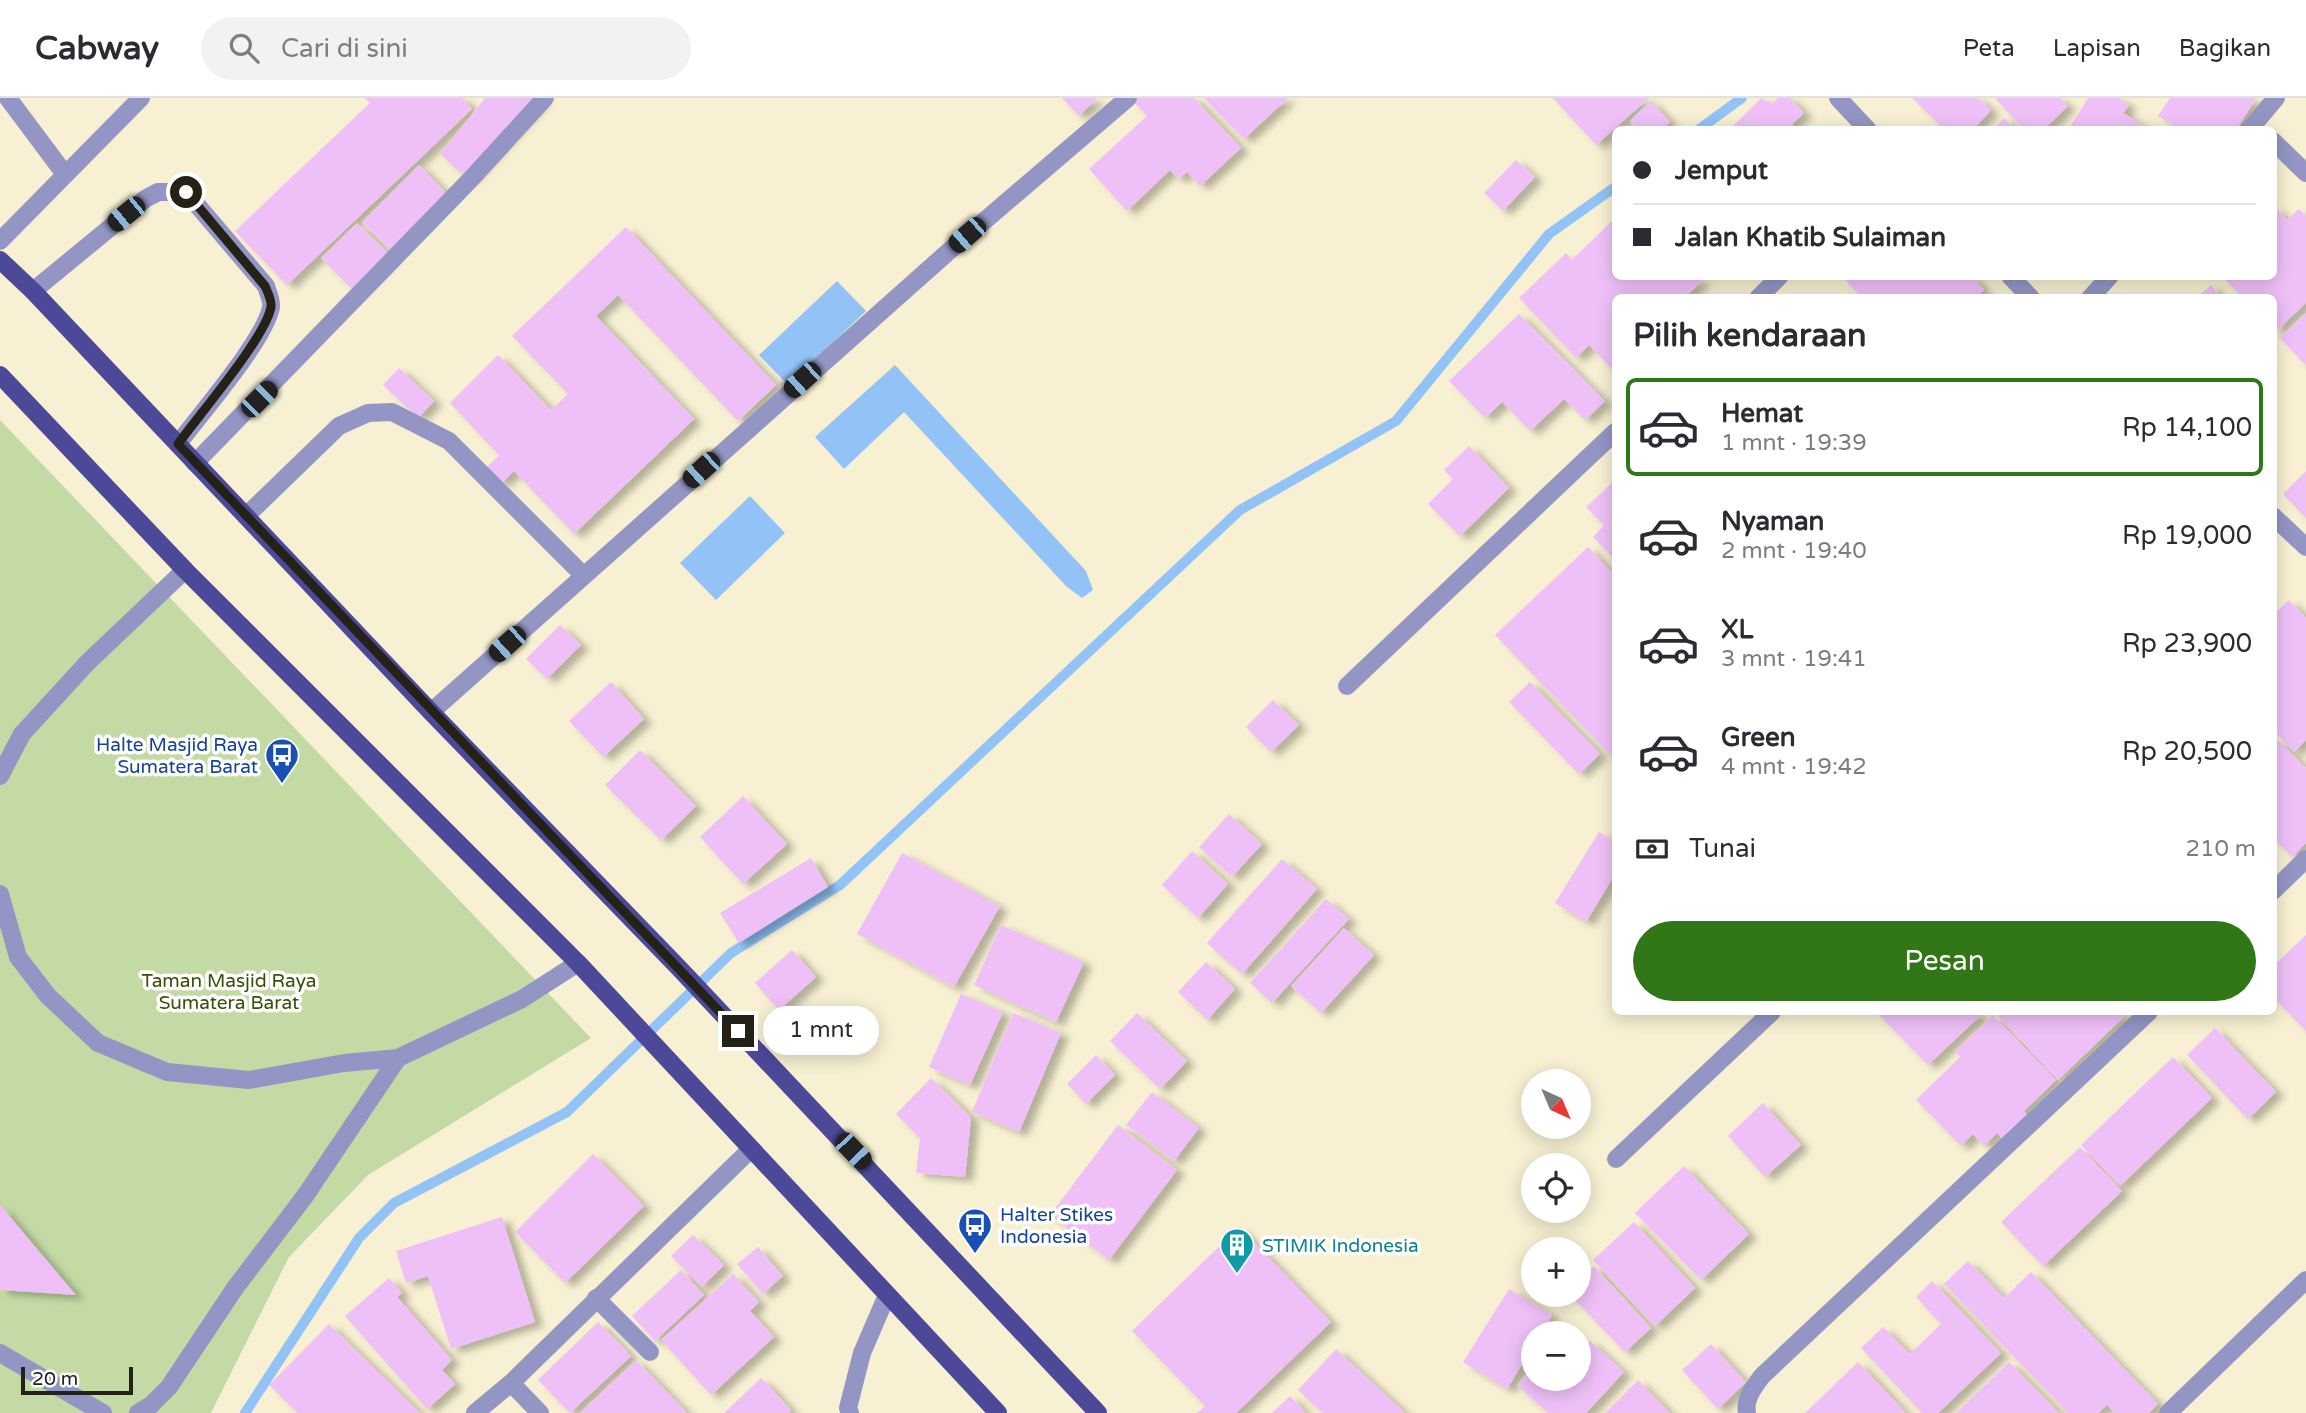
<!DOCTYPE html>
<html lang="id">
<meta charset="utf-8">
<style>
body{margin:0;font-family:"Varela Round",sans-serif;background:#f2f2f3;color:#2b2b33;height:100vh;display:flex;flex-direction:column;font-size:26px;white-space:nowrap}
*{box-sizing:border-box;margin:0}
p{font-size:23px;color:#7c7c81}
.icon{flex:none;width:38px;height:38px;fill:none;stroke:currentColor;stroke-width:2;stroke-linecap:round;stroke-linejoin:round}
.map{position:relative;flex:1;overflow:hidden}
.details{position:absolute;left:1612px;top:196px;width:665px;height:721px;display:flex;flex-direction:column;background:#fff;border-radius:10px;box-shadow:0 4px 18px #0003}
.details>*{flex:none}
.guide{position:absolute;left:1612px;top:28px;width:665px;height:154px;border-radius:10px;box-shadow:0 4px 18px #0003;display:grid;align-content:center;height:154px;padding:0 21px;background:#fff}
.needle{width:46px;rotate:136deg}
.fabs{position:absolute;left:1521px;top:971px;display:grid;gap:14px}
.fabs a{display:grid;place-items:center;width:70px;height:70px;border-radius:50%;background:#fff;box-shadow:0 4px 18px #0003;font-size:35px}
.scale{position:absolute;left:21px;bottom:18px;width:112px;box-sizing:border-box;padding-left:7px;border:4px solid #242116;border-top:0;font-size:19px;line-height:24px;white-space:nowrap;color:#242116;-webkit-text-stroke:5px #fff;paint-order:stroke}
.end{position:absolute;width:32px;height:32px;margin:-16px;border:9px solid #242116;background:#fff;box-shadow:0 0 0 4px #fff}
.from{border-radius:50%}
.bubble{position:absolute;height:49px;border-radius:24px;background:#fff;box-shadow:0 4px 18px #0003;font-size:23px;font-weight:600;line-height:49px;text-align:center}
.car{position:absolute;width:21px;height:42px;margin:-21px -10px;border-radius:9px;box-shadow:0 0 5px 2px #0007;background:linear-gradient(#222 24%,#8ab4d8 0 40%,#222 0 76%,#8ab4d8 0 86%,#222 0)}
.guide b{display:flex;align-items:center;gap:24px;height:66px;font-size:26px}
.guide b+b{border-top:2px solid #e1e1e2}
.guide i{width:18px;height:18px;background:#2b2b33}
ul{padding:0;list-style:none}
li{display:flex;align-items:center;gap:21px;height:98px;margin:0 14px 10px;padding:0 7px;border:4px solid transparent;border-radius:10px}
li div{flex:1}
li b{display:block;font-size:26px}
li em{font-style:normal;font-weight:600}
li.selected{border-color:#317617}
li>.icon{width:63px;height:63px;stroke-width:1.5}
h2{padding:0 21px;font-size:32px;line-height:84px}
.pay{display:flex;align-items:center;gap:18px;height:77px;padding:0 21px;font-size:26px}
.pay p{margin-inline-start:auto}
.cta{display:flex;gap:14px;margin-top:auto;padding:14px 21px}
.cta a{flex:1;height:80px;border-radius:42px;background:#317617;color:#fff;font-size:28px;font-weight:600;line-height:80px;text-align:center}
header{display:flex;align-items:center;gap:42px;box-sizing:border-box;height:98px;padding:0 35px;background:#fff;border-bottom:2px solid #e1e1e2}
header strong{font-size:33px}
nav{display:flex;gap:38px;margin-inline-start:auto;font-size:24px}
.search{width:490px;height:63px;background:#f2f2f3;display:flex;align-items:center;gap:18px;box-sizing:border-box;padding:0 24px;border-radius:38px;color:#7c7c81;font-size:26px}
.map>svg:first-child{display:block}
</style>
<header>
<strong>Cabway</strong>
<div class="search"><svg class="icon" aria-label="search" viewBox="0 0 24 24"><circle cx="10" cy="10" r="6"/><path d="M15 15l6 6"/></svg>Cari di sini</div>
<nav><a>Peta</a><a>Lapisan</a><a>Bagikan</a></nav>
</header>
<div class="map">
<svg width="2306" height="1315" viewBox="0 0 2306 1315">
<defs>
<filter id="shadow"><feDropShadow dx="8" dy="4.5" stdDeviation="3.5" flood-color="#0004"/></filter>
</defs>
<rect width="100%" height="100%" fill="#f7f0d2"/>
<!-- green -->
<path fill="#c4daa5" d="M 0,322 L 591,940 L 368,1077 L 289,1159 L 211,1315 L 0,1315 Z"/>
<!-- water -->
<path fill="#92c2f6" d="M 837,183 L 866,213 L 788,287 L 759,257 Z
M 895,267 L 1086,473 L 1093,492 L 1082,500 L 1066,488 L 904,314 L 844,371 L 815,339 Z
M 750,398 L 785,435 L 716,502 L 680,465 Z"/>
<g fill="none" stroke-linecap="round" stroke-linejoin="round">
<!-- stream -->
<path stroke="#92c2f6" stroke-width="10" d="M 1698,32 L 1742,0
M 245,1315 L 359,1140 L 394,1105 L 567,1014 L 731,855 L 840,787 L 1240,412 L 1396,323 L 1549,136 L 1615,89"/>
</g>
<!-- building -->
<path fill="#efc0f8" filter="url(#shadow)" d="M 365,0 L 462,0 L 472,11 L 287,187 L 235,133 L 370,5 Z
M 485,0 L 543,0 L 468,81 L 440,56 Z
M 1062,0 L 1097,0 L 1079,18 Z
M 1134,0 L 1194,0 L 1241,50 L 1200,88 L 1187,74 L 1178,81 L 1170,72 L 1127,113 L 1089,71 L 1147,18 L 1132,2 Z
M 1204,0 L 1288,0 L 1244,41 Z
M 1553,0 L 1649,0 L 1596,47 Z
M 1761,0 L 1772,6 L 1778,0 L 1790,0 L 1804,15 L 1792,26 L 1797,32 L 1729,32 Z
M 1912,0 L 1978,0 L 1991,12 L 1973,32 L 1936,32 L 1940,27 Z
M 1995,0 L 2060,0 L 2068,8 L 2043,32 L 2024,32 Z
M 2088,0 L 2118,0 L 2129,7 L 2123,15 L 2150,32 L 2068,32 Z
M 2170,0 L 2256,0 L 2236,32 L 2170,32 L 2173,27 L 2158,18 Z
M 1651,3 L 1670,24 L 1661,32 L 1638,32 L 1630,23 Z
M 2004,20 L 2016,32 L 1992,32 Z
M 1516,62 L 1535,79 L 1503,113 L 1484,95 Z
M 419,67 L 446,95 L 390,152 L 362,124 Z
M 2273,107 L 2287,122 L 2299,111 L 2306,118 L 2306,205 L 2273,236 L 2273,200 L 2243,200 L 2222,178 L 2273,178 Z
M 1615,120 L 1615,178 L 1704,181 L 1684,200 L 1615,200 L 1614,273 L 1589,247 L 1576,260 L 1519,200 L 1566,155 L 1572,162 Z
M 357,125 L 391,158 L 355,194 L 321,160 Z
M 626,129 L 776,287 L 738,323 L 618,197 L 596,218 L 694,321 L 574,436 L 514,373 L 501,386 L 486,370 L 499,357 L 450,305 L 498,257 L 551,312 L 568,296 L 512,238 Z
M 1842,178 L 1972,178 L 1984,192 L 1976,200 L 1862,200 Z
M 2211,187 L 2221,200 L 2196,200 Z
M 2306,215 L 2306,267 L 2280,240 Z
M 1519,216 L 1605,303 L 1585,322 L 1564,301 L 1530,333 L 1502,304 L 1485,320 L 1449,283 Z
M 399,270 L 434,303 L 418,320 L 383,287 Z
M 1469,348 L 1509,390 L 1460,438 L 1428,406 L 1453,381 L 1444,372 Z
M 2306,373 L 2306,420 L 2283,396 Z
M 1613,384 L 1615,386 L 1615,462 L 1593,439 L 1604,427 L 1586,409 Z
M 1588,449 L 1615,478 L 1615,662 L 1495,537 Z
M 2289,502 L 2306,520 L 2306,642 L 2294,654 L 2273,632 L 2273,517 Z
M 560,527 L 581,547 L 547,581 L 526,561 Z
M 611,584 L 644,621 L 603,659 L 569,623 Z
M 1530,584 L 1600,656 L 1579,676 L 1509,604 Z
M 1273,602 L 1299,627 L 1271,654 L 1246,629 Z
M 2277,641 L 2306,670 L 2306,745 L 2292,759 L 2273,740 L 2273,645 Z
M 640,652 L 696,708 L 661,742 L 605,687 Z
M 743,698 L 787,746 L 743,786 L 700,739 Z
M 1229,716 L 1262,746 L 1232,779 L 1199,749 Z
M 1599,734 L 1615,744 L 1615,776 L 1586,824 L 1555,805 Z
M 1192,753 L 1228,786 L 1198,820 L 1162,787 Z
M 902,755 L 1000,808 L 954,889 L 857,836 Z
M 811,760 L 828,789 L 739,845 L 720,815 Z
M 1282,761 L 1317,791 L 1242,876 L 1207,845 Z
M 1326,801 L 1349,821 L 1272,905 L 1250,885 Z
M 1001,827 L 1084,864 L 1056,924 L 974,887 Z
M 1344,830 L 1374,857 L 1321,915 L 1291,888 Z
M 2306,837 L 2306,933 L 2273,899 L 2273,868 Z
M 792,852 L 816,879 L 779,912 L 755,885 Z
M 1206,864 L 1235,891 L 1207,922 L 1178,894 Z
M 961,896 L 1003,914 L 970,987 L 929,969 Z
M 1876,914 L 1978,914 L 1981,917 L 1928,967 Z
M 1997,914 L 2129,914 L 2058,982 L 1995,915 Z
M 1013,915 L 1061,935 L 1019,1034 L 972,1014 Z
M 1137,915 L 1187,963 L 1160,991 L 1110,943 Z
M 1993,917 L 2056,982 L 2024,1013 L 2028,1018 L 2004,1042 L 1997,1035 L 1984,1048 L 1973,1036 L 1961,1048 L 1916,1002 L 1960,959 L 1955,954 Z
M 2215,930 L 2276,994 L 2248,1021 L 2187,957 Z
M 1096,957 L 1115,977 L 1086,1006 L 1067,986 Z
M 2173,959 L 2212,1000 L 2120,1088 L 2081,1047 Z
M 931,980 L 971,1019 L 965,1079 L 916,1075 L 920,1040 L 896,1016 Z
M 1152,994 L 1199,1030 L 1174,1063 L 1126,1027 Z
M 1763,1005 L 1801,1047 L 1765,1079 L 1728,1038 Z
M 1118,1027 L 1177,1072 L 1109,1162 L 1050,1117 Z
M 2080,1049 L 2122,1093 L 2043,1168 L 2001,1124 Z
M 593,1056 L 644,1108 L 565,1185 L 515,1134 Z
M 1684,1068 L 1749,1136 L 1701,1182 L 1635,1115 Z
M 0,1107 L 76,1197 L 0,1192 Z
M 502,1119 L 535,1224 L 451,1251 L 428,1178 L 406,1185 L 396,1153 Z
M 1634,1124 L 1695,1190 L 1655,1228 L 1593,1162 Z
M 1239,1129 L 1331,1224 L 1236,1315 L 1197,1315 L 1205,1308 L 1132,1233 Z
M 693,1137 L 724,1167 L 702,1189 L 671,1158 Z
M 758,1149 L 783,1178 L 763,1196 L 737,1166 Z
M 1968,1163 L 2004,1200 L 2031,1174 L 2158,1306 L 2149,1315 L 2115,1315 L 2107,1307 L 2098,1315 L 2068,1315 L 1944,1186 Z
M 1594,1168 L 1651,1230 L 1625,1254 L 1570,1197 L 1578,1197 L 1578,1183 Z
M 681,1172 L 704,1197 L 655,1243 L 632,1218 Z
M 733,1176 L 759,1204 L 750,1213 L 774,1239 L 711,1297 L 661,1242 Z
M 389,1180 L 402,1195 L 397,1199 L 452,1262 L 442,1272 L 455,1286 L 427,1311 L 345,1218 Z
M 1932,1183 L 2001,1255 L 1938,1315 L 1922,1315 L 1861,1250 L 1883,1229 L 1910,1256 L 1941,1226 L 1916,1199 Z
M 1509,1191 L 1552,1217 L 1541,1236 L 1533,1236 L 1533,1248 L 1507,1291 L 1463,1264 Z
M 598,1224 L 631,1258 L 570,1315 L 538,1282 Z
M 329,1226 L 420,1315 L 298,1315 L 269,1287 Z
M 1590,1243 L 1624,1274 L 1586,1315 L 1548,1315 L 1517,1287 L 1533,1269 L 1533,1281 L 1578,1281 L 1578,1255 Z
M 1711,1246 L 1746,1284 L 1718,1311 L 1682,1272 Z
M 1336,1251 L 1405,1315 L 1323,1315 L 1298,1292 Z
M 636,1262 L 687,1315 L 580,1315 Z
M 1858,1264 L 1906,1315 L 1805,1315 Z
M 2009,1264 L 2059,1315 L 1956,1315 Z
M 761,1280 L 791,1312 L 789,1315 L 724,1315 Z
M 1638,1282 L 1670,1315 L 1605,1315 Z
M 1290,1298 L 1306,1315 L 1272,1315 Z"/>
<g fill="none" stroke-linecap="round" stroke-linejoin="round">
<!-- lane -->
<path stroke="#9396c4" stroke-width="18" d="M 8,0 L 64,75
M 0,143 L 141,0
M 33,193 L 145,101 L 158,94 L 186,94 L 266,188 C 268,195 272,203 271,209 C 265,242 200,316 178,346
M 246,418 L 339,328 L 368,315 L 392,314 L 449,343 L 583,477
M 0,678 L 22,636 L 87,565 L 185,472
M 0,796 L 18,859 L 48,898 L 98,945 L 167,974 L 249,982 L 344,965 L 398,960
M 0,1255 L 103,1315
M 138,1315 L 151,1307 L 169,1289 L 235,1190 L 305,1098 L 398,960 L 522,901 L 578,865
M 850,1315 L 848,1310 L 862,1255 L 887,1197"/>
<!-- street -->
<path stroke="#9396c4" stroke-width="18" d="M 1838,0 L 1868,32
M 2249,32 L 2276,0
M 2273,43 L 2306,75
M 2010,178 L 2031,200
M 1758,200 L 1780,178
M 2090,200 L 2110,178
M 195,365 L 471,81 L 545,0
M 2273,418 L 2306,449
M 1347,588 L 1615,334
M 431,614 L 948,154 L 1128,0
M 2273,793 L 2306,761
M 1616,1061 L 1772,914
M 596,1200 L 650,1254
M 511,1285 L 540,1315
M 475,1315 L 511,1285 L 751,1051
M 1747,1315 C 1744,1301 1754,1289 1762,1278 L 2149,914
M 2168,1315 L 2306,1182"/>
<!-- primary -->
<path stroke="#4c4999" stroke-width="18" d="M 0,162 L 33,193 L 431,614 L 678,869 L 1098,1315
M 0,277 L 185,472 L 578,865 L 998,1315"/>
</g>
<g fill="none" stroke-linecap="round" stroke-linejoin="round">
<!-- route -->
<path stroke="#242116" stroke-width="9" d="M 186,94 L 265,188 C 268,195 272,203 271,209 C 266,239 198,318 178,346 L 738,933"/>
</g>
<!-- icons -->
<defs>
<g id="bus-pin" transform="scale(1.75)"><path d="M0 17L-7.5 6A9.5 9.5 0 1 1 7.5 6Z" fill="#1a4fb4" stroke="#fff"/><path d="M-5-6H5V4H4V6H2V4H-2V6H-4V4H-5ZM-3.5-4V0h7V-4ZM-3.5 1.2v1.5H-2V1.2ZM2 1.2v1.5H3.5V1.2Z" fill="#fff"/></g>
<g id="building-pin" transform="scale(1.75)"><path d="M0 17L-7.5 6A9.5 9.5 0 1 1 7.5 6Z" fill="#0f9aa8" stroke="#fff"/><path d="M-4-6H4V6H1V3H-1V6H-4ZM-2.5-4.3h1.7v1.8h-1.7ZM.8-4.3h1.7v1.8H.8ZM-2.5-1h1.7V.8h-1.7ZM.8-1h1.7V.8H.8Z" fill="#fff"/></g>
</defs>
<g fill-rule="evenodd">
<use href="#bus-pin" x="282" y="657"/>
<use href="#bus-pin" x="975" y="1127"/>
<use href="#building-pin" x="1237" y="1147"/>
</g>
<g text-anchor="middle" stroke-width="7" stroke-linejoin="round" paint-order="stroke">
<!-- transit labels -->
<g font-size="19" fill="#164399" stroke="#fff" text-anchor="end">
<text x="258" y="653">Halte Masjid Raya<tspan x="258" dy="22">Sumatera Barat</tspan></text>
<text x="1000" y="1123" text-anchor="start">Halter Stikes<tspan x="1000" dy="22">Indonesia</tspan></text>
</g>
<!-- park labels -->
<g font-size="19" fill="#394f07" stroke="#fff">
<text x="229" y="889">Taman Masjid Raya<tspan x="229" dy="22">Sumatera Barat</tspan></text>
</g>
<!-- culture labels -->
<g font-size="19" fill="#0d838f" stroke="#fff" text-anchor="start">
<text x="1262" y="1154">STIMIK Indonesia</text>
</g>
</g>
</svg>
<div class="fabs">
<a><svg class="needle" viewBox="-14 -14 28 28"><path d="M0-13l5 13h-10z" fill="#e53935"/><path d="M0 13l5-13h-10z" fill="#7c7c81"/></svg></a>
<a><svg class="icon" aria-label="locate" viewBox="0 0 24 24"><circle cx="12" cy="12" r="6"/><path d="M12 2v4M12 18v4M2 12h4M18 12h4"/></svg></a>
<a>+</a>
<a>−</a>
</div>
<div class="scale">20 m</div>
<i class="end from" style="left:186px;top:94px"></i>
<i class="end" style="left:738px;top:933px"></i>
<div class="bubble" style="left:763px;top:908px;width:116px">1 mnt</div>
<i class="car" style="left:126px;top:116px;rotate:231deg"></i>
<i class="car" style="left:967px;top:137px;rotate:229deg"></i>
<i class="car" style="left:802px;top:282px;rotate:228deg"></i>
<i class="car" style="left:259px;top:301px;rotate:45deg"></i>
<i class="car" style="left:701px;top:372px;rotate:228deg"></i>
<i class="car" style="left:507px;top:546px;rotate:228deg"></i>
<i class="car" style="left:853px;top:1053px;rotate:136deg"></i>
<div class="guide">
<b><i class="from"></i>Jemput</b>
<b><i></i>Jalan Khatib Sulaiman</b>
</div>
<section class="details">
<h2>Pilih kendaraan</h2>
<ul>
<li class="selected"><svg class="icon" aria-label="car" viewBox="0 0 24 24"><path d="M5 17H2v-5l4-1 3-4h7l3 4 3 1v5h-3M9 17h6M6 11h13"/><circle cx="7" cy="17" r="2"/><circle cx="17" cy="17" r="2"/></svg><div><b>Hemat</b><p>1 mnt · 19:39</p></div><em>Rp 14,100</em></li>
<li><svg class="icon" aria-label="car" viewBox="0 0 24 24"><path d="M5 17H2v-5l4-1 3-4h7l3 4 3 1v5h-3M9 17h6M6 11h13"/><circle cx="7" cy="17" r="2"/><circle cx="17" cy="17" r="2"/></svg><div><b>Nyaman</b><p>2 mnt · 19:40</p></div><em>Rp 19,000</em></li>
<li><svg class="icon" aria-label="car" viewBox="0 0 24 24"><path d="M5 17H2v-5l4-1 3-4h7l3 4 3 1v5h-3M9 17h6M6 11h13"/><circle cx="7" cy="17" r="2"/><circle cx="17" cy="17" r="2"/></svg><div><b>XL</b><p>3 mnt · 19:41</p></div><em>Rp 23,900</em></li>
<li><svg class="icon" aria-label="car" viewBox="0 0 24 24"><path d="M5 17H2v-5l4-1 3-4h7l3 4 3 1v5h-3M9 17h6M6 11h13"/><circle cx="7" cy="17" r="2"/><circle cx="17" cy="17" r="2"/></svg><div><b>Green</b><p>4 mnt · 19:42</p></div><em>Rp 20,500</em></li>
</ul>
<div class="pay"><svg class="icon" aria-label="cash" viewBox="0 0 24 24"><path d="M3 7h18v10H3z"/><circle cx="12" cy="12" r="2"/></svg>Tunai<p>210 m</p></div>
<div class="cta"><a>Pesan</a></div>
</section>
</div>
